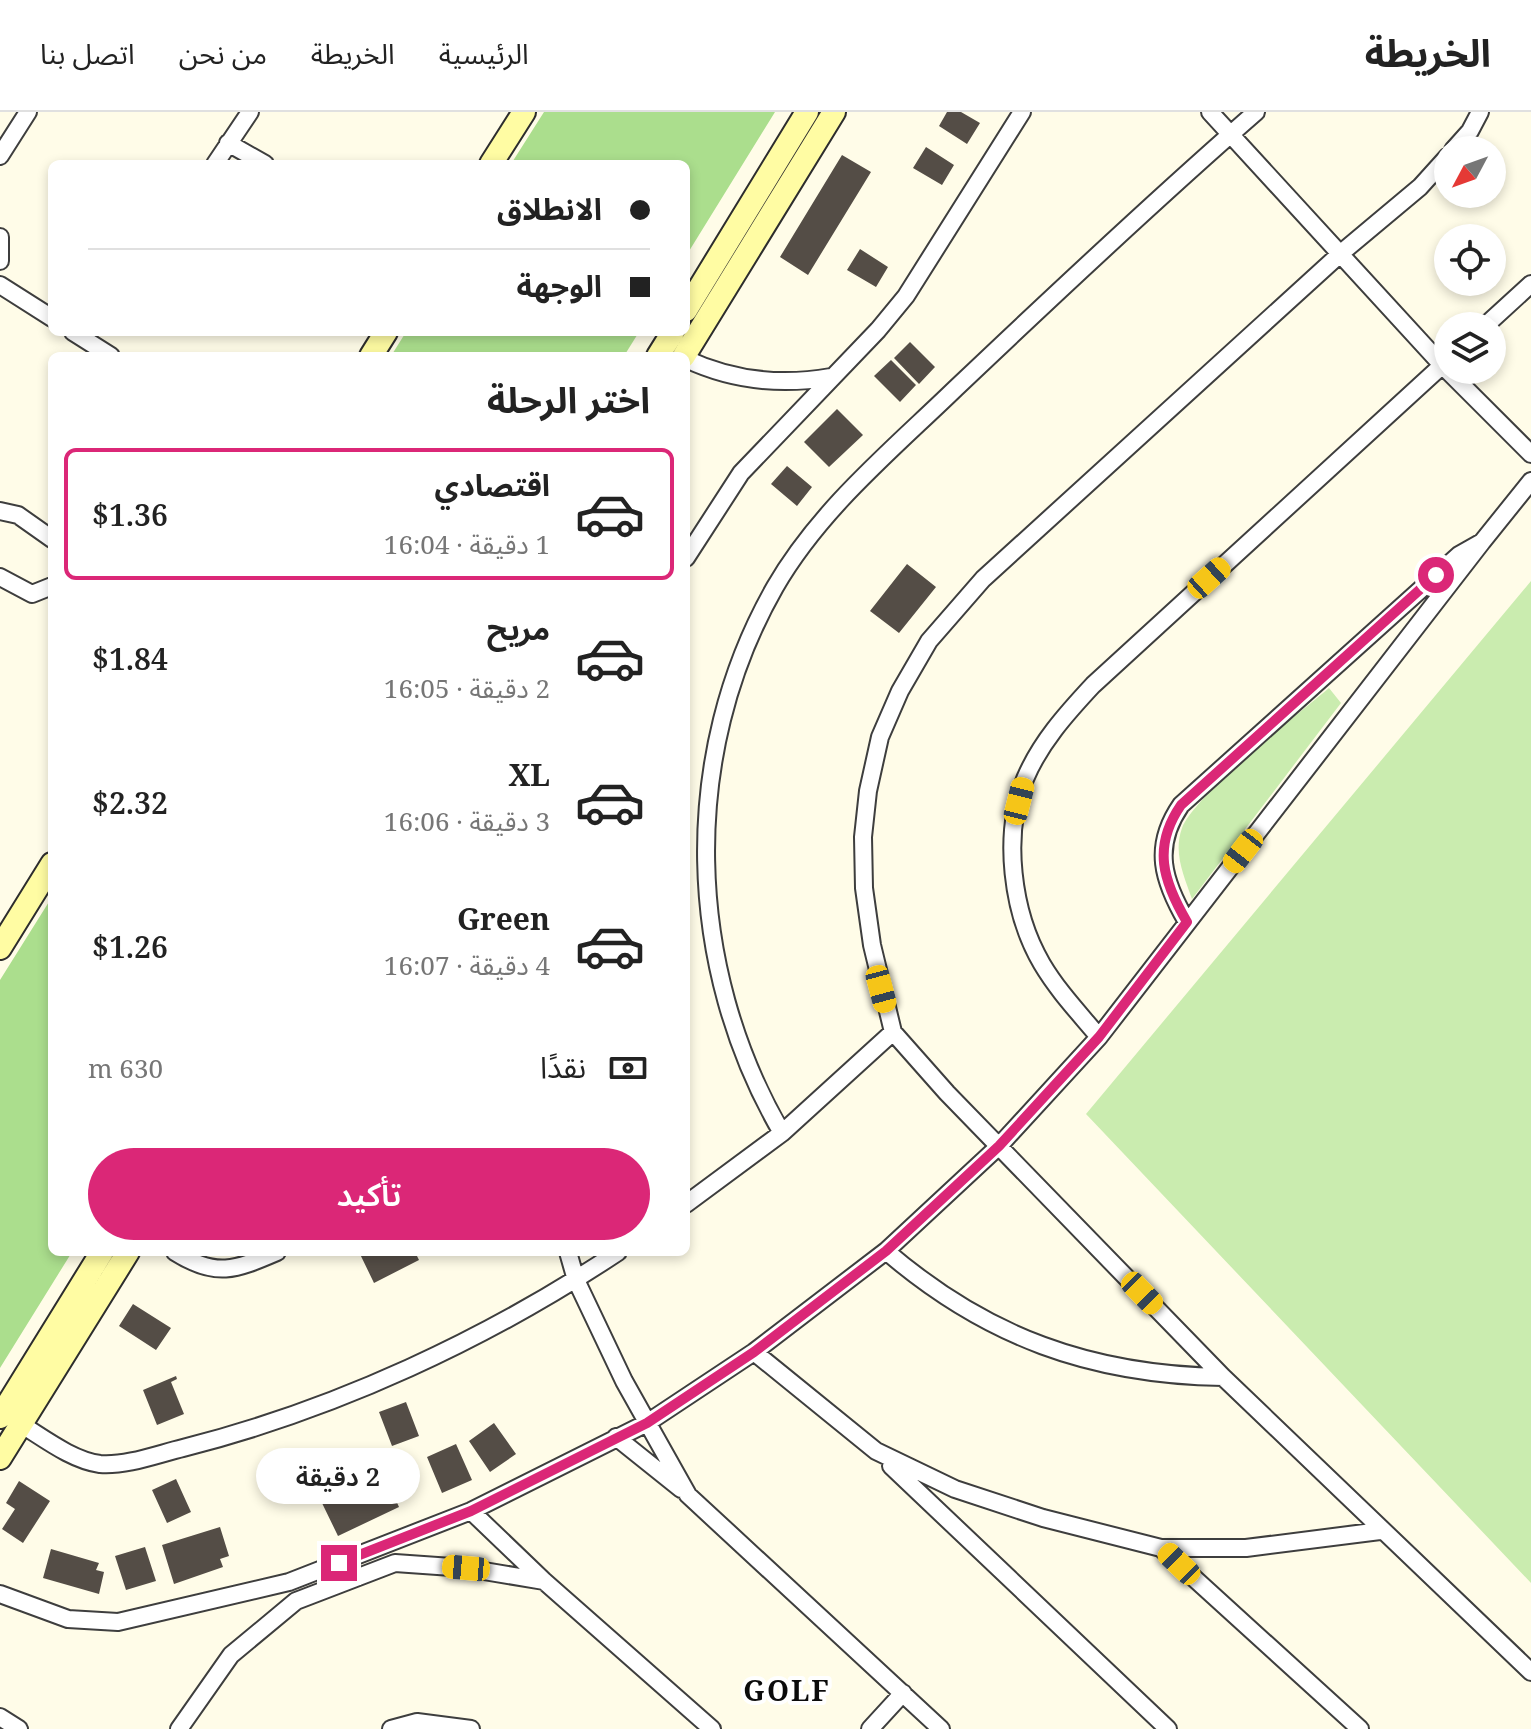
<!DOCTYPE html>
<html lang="ar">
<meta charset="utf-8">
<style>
body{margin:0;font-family:"Noto Serif","Noto Sans Arabic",serif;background:#f2f2f2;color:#222;direction:rtl;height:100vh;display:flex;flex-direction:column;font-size:30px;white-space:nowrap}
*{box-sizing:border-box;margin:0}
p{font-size:26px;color:#767676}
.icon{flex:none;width:44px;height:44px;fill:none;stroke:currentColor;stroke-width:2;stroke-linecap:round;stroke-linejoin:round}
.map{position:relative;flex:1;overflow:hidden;direction:ltr}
.side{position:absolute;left:48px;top:240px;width:642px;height:904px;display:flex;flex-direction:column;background:#fff;border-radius:12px;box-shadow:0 4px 12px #0003;direction:rtl}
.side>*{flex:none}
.hud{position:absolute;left:48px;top:48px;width:642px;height:176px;border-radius:12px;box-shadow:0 4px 12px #0003;direction:rtl;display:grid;align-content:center;height:176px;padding:0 40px;background:#fff}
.needle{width:52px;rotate:229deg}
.controls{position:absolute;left:1434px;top:24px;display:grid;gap:16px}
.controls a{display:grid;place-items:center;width:72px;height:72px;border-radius:50%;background:#fff;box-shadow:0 4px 12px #0003;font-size:40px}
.end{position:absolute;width:36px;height:36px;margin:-18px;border:10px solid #db2777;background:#fff;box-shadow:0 0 0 4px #fff}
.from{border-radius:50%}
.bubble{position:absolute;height:56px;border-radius:28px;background:#fff;box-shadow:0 4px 12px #0003;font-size:26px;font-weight:600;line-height:56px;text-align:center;direction:rtl}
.car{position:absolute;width:24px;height:48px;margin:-24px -12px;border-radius:10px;box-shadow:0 0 6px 2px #0007;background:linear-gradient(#f5c518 24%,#345 0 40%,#f5c518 0 76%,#345 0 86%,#f5c518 0)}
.hud b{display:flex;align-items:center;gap:28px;height:76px;font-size:30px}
.hud b+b{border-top:2px solid #e0e0e0}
.hud i{width:20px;height:20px;background:#222}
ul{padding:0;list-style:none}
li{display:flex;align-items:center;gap:24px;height:132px;margin:0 16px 12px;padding:0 24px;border:4px solid transparent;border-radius:12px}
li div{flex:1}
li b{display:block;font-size:30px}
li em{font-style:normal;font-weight:600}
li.on{border-color:#db2777}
li>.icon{width:72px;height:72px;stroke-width:1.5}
h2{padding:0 40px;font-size:36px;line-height:96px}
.pay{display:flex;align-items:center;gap:20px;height:88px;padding:0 40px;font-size:30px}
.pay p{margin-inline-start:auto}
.cta{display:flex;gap:16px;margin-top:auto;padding:16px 40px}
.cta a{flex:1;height:92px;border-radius:48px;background:#db2777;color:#fff;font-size:32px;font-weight:600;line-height:92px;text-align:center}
header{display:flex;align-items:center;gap:48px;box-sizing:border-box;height:112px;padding:0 40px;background:#fff;border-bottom:2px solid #e0e0e0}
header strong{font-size:38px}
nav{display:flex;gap:44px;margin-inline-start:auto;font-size:28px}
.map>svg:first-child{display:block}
</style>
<header>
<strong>الخريطة</strong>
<nav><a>الرئيسية</a><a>الخريطة</a><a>من نحن</a><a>اتصل بنا</a></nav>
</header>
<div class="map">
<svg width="1531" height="1617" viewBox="0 0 1531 1617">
<rect width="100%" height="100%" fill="#fffce8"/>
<!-- green -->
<path fill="#caecaf" d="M 1531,469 L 1531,1471 L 1086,1002 Z
M 1329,576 L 1341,591 L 1192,787 C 1184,764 1173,741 1182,716 C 1194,684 1298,602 1329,576 Z"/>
<!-- forest -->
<path fill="#abde8d" d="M 544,0 L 775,0 L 686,144 L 686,52 L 511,52 Z
M 406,220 L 639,220 L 624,244 L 391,244 Z
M 52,785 L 52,1140 L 72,1140 L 0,1256 L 0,868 Z"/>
<!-- building -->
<path fill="#544d46" d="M 947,0 L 961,0 L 980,11 L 967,32 L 939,14 Z
M 926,35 L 954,53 L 942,73 L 913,56 Z
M 842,43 L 871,60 L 808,163 L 780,145 Z
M 860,137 L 888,155 L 876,175 L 847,158 Z
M 910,230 L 935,255 L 919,272 L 894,246 Z
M 891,248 L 916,273 L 900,290 L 874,264 Z
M 837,297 L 863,323 L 829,355 L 804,330 Z
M 787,354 L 812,375 L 797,394 L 771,372 Z
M 907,452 L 936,475 L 899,521 L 870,499 Z
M 359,1140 L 415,1140 L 419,1148 L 374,1171 Z
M 133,1192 L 171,1216 L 156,1238 L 119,1214 Z
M 176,1264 L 177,1267 L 171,1270 L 184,1302 L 157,1313 L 143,1278 Z
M 406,1290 L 419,1324 L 392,1334 L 379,1300 Z
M 494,1311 L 516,1342 L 490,1360 L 469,1329 Z
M 456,1332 L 472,1368 L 442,1381 L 427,1345 Z
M 384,1362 L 399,1395 L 338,1424 L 322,1391 Z
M 176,1367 L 191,1400 L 167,1411 L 152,1378 Z
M 19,1369 L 50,1389 L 23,1431 L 2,1417 L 15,1397 L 6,1391 Z
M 220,1415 L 229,1444 L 220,1447 L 223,1455 L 174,1472 L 162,1433 Z
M 145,1435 L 156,1469 L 126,1478 L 115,1444 Z
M 51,1437 L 99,1451 L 96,1458 L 104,1460 L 99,1482 L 43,1466 Z"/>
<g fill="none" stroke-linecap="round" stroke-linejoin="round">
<!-- street casing -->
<g stroke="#3e3e3e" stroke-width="20">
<path id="street" d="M 1210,0 L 1442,253 L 1531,342
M 228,31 L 265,52
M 1453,38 L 1470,19 L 1480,0
M 0,44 L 28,0
M 1448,44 L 1420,75 L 1340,142 L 983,467 L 929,529 L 900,579 L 880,625 L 868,679 L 863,725 L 864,776 L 872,833 L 893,920 L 947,981 L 1223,1265 L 1531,1560
M 215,52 L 250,0
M 0,125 L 0,149
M 0,173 L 52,206
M 1485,214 L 1531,172
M 73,220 L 111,244
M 686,247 C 733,269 780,274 831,265
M 0,399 L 18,403 L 52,427
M 686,446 L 741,361 L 878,218 L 906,184 L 1022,0
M 0,465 L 32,482 L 52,474
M 1187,810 C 1163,769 1152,735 1181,693 L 1459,443 L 1482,430 L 1531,369
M 1099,925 C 1079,901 1058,879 1042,852 C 1012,801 1002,723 1025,667 C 1040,631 1066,602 1093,573 L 1448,248
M 782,1021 C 685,855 679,643 775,475 C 820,397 892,338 956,276 C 1054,183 1154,89 1256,0
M 686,1092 L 782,1021 L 893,920
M 886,1139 C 986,1225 1091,1263 1223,1265
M 175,1140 C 216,1166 235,1158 277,1140
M 568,1140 L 576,1168 L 624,1269 L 688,1383 L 941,1617
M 754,1240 L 876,1339 L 955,1377 L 1043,1406 L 1161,1436 L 1246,1436 L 1380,1419
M 14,1308 C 40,1323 70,1348 100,1352 C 127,1354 158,1342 183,1336 C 337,1297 487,1227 618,1140
M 616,1325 L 681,1377
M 891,1354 L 1168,1617
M 471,1399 L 544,1469 L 712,1617
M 1161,1436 L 1360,1617
M 0,1482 L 68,1507 L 118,1510 L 289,1470 L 471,1399 L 647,1311 L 754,1240 L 886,1139 L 999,1034 L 1099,925 L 1482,430
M 0,1605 L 19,1617
M 179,1617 L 231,1543 L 296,1489 L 395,1451 L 466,1456 L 544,1469
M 391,1617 L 417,1610 L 471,1617
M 870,1617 L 903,1581"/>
</g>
<!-- secondary casing -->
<g stroke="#2d2d2d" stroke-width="26">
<path id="secondary" d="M 491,52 L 524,0
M 686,198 L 807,0
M 371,244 L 386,220
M 658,244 L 673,220
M 684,244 L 834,0
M 0,836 L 52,752
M 0,1305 L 102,1140
M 0,1346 L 128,1140"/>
</g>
<!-- street -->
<use href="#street" stroke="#fff" stroke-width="16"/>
<!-- secondary -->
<use href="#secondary" stroke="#fffca3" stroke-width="22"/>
</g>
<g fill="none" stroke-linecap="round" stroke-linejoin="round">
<!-- route -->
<path stroke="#db2777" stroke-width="10" d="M 339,1451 L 471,1399 L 647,1311 L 754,1240 L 886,1139 L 999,1034 L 1099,925 L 1187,810 C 1163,769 1152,735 1181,693 L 1436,463"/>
</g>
<g text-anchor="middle" stroke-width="8" stroke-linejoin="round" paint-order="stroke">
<!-- district labels -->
<g font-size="28" font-weight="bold" letter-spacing="2" fill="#0b0b0b" stroke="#fff">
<text x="787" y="1589">GOLF</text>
</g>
</g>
</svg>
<div class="controls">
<a><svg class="needle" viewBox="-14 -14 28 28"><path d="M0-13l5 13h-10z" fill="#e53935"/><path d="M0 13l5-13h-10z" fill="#767676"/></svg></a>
<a><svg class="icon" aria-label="locate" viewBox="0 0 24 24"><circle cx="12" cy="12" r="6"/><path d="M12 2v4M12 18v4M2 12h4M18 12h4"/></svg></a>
<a><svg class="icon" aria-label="layers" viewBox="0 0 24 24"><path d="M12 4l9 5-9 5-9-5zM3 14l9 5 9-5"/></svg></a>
</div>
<i class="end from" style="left:1436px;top:463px"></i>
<i class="end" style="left:339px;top:1451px"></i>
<div class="bubble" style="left:256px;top:1336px;width:164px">2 دقيقة</div>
<i class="car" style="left:1209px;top:466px;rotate:48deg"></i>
<i class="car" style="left:1019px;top:689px;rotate:14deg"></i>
<i class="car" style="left:1243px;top:739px;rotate:218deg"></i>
<i class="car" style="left:881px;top:877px;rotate:165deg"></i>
<i class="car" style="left:1142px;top:1181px;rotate:136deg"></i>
<i class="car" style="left:1179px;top:1452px;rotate:314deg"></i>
<i class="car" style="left:466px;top:1456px;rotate:275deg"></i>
<div class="hud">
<b><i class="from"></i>الانطلاق</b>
<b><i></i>الوجهة</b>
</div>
<section class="side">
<h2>اختر الرحلة</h2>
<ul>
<li class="on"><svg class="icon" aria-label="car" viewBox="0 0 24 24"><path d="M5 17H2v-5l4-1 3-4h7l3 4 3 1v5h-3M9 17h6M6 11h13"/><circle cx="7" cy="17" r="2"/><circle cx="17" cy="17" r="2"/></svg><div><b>اقتصادي</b><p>1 دقيقة · 16:04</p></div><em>$1.36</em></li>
<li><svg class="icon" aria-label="car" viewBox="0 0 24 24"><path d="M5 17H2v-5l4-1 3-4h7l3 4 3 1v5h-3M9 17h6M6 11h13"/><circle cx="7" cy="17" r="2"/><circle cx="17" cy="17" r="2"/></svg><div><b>مريح</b><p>2 دقيقة · 16:05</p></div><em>$1.84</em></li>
<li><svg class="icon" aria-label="car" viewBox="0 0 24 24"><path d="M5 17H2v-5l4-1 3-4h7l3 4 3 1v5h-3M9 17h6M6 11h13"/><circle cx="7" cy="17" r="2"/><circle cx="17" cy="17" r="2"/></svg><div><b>XL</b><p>3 دقيقة · 16:06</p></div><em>$2.32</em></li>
<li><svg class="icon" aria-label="car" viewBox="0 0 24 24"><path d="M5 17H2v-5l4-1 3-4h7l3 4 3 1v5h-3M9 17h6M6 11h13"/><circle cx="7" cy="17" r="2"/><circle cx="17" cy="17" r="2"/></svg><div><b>Green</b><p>4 دقيقة · 16:07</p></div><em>$1.26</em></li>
</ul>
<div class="pay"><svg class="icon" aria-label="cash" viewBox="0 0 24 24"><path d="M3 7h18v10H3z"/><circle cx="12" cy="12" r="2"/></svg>نقدًا<p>630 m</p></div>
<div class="cta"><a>تأكيد</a></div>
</section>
</div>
